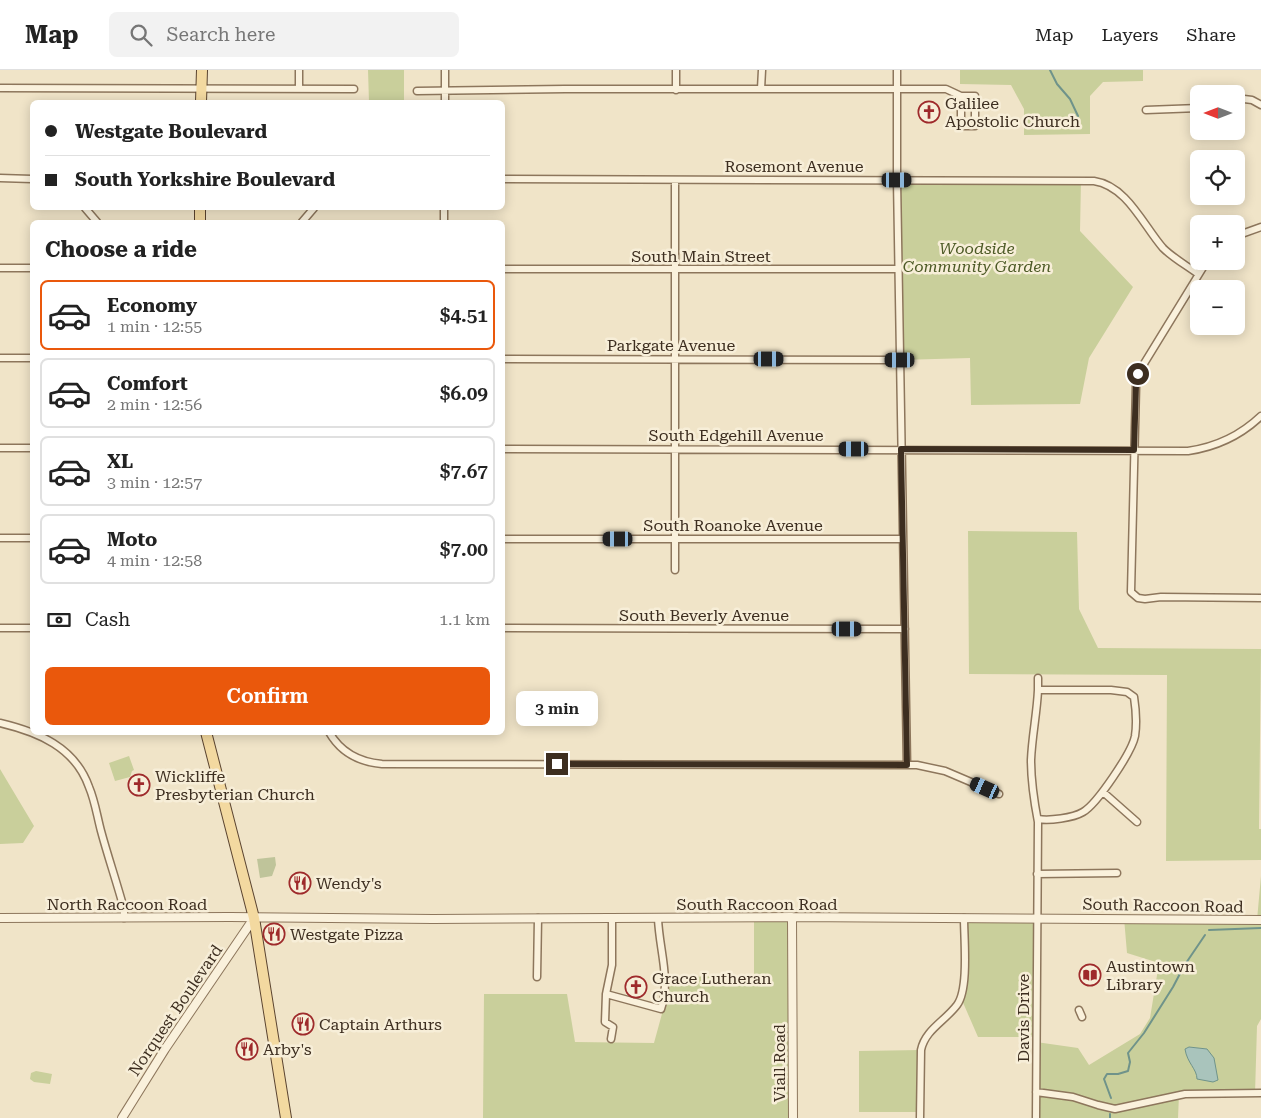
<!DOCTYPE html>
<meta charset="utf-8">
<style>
body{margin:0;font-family:"Roboto Serif",serif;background:#f2f2f2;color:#222;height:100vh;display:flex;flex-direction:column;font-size:19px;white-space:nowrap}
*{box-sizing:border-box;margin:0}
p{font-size:16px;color:#767676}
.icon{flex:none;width:28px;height:28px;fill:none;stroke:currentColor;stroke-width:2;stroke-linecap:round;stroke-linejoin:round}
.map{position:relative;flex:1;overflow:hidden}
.details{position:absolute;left:30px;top:150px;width:475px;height:515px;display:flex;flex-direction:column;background:#fff;border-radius:8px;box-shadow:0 2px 12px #0003}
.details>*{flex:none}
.hud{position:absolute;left:30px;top:30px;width:475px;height:110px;border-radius:8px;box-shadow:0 2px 12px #0003;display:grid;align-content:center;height:110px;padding:0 15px;background:#fff}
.needle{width:32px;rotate:270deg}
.buttons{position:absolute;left:1190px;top:15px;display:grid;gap:10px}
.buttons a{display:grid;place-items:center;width:55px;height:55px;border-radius:8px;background:#fff;box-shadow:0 2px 12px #0003;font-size:25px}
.end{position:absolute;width:22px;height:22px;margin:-11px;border:6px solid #3d2e20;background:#fff;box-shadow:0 0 0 2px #fff}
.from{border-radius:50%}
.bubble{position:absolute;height:35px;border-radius:8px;background:#fff;box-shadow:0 2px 12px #0003;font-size:16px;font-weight:600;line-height:35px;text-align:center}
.car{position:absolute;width:15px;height:30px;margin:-15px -8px;border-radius:6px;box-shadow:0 0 4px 1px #0007;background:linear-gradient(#222 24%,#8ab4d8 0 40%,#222 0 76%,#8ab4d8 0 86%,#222 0)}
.hud b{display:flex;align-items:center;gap:18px;height:48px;font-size:19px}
.hud b+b{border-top:1px solid #e0e0e0}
.hud i{width:12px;height:12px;background:#222}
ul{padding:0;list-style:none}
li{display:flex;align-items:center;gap:15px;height:70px;margin:0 10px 8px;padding:0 5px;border:2px solid #e0e0e0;border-radius:8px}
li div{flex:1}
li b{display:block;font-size:19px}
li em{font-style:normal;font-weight:600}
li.current{border-color:#ea580c}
li>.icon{width:45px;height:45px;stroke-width:1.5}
h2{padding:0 15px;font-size:22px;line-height:60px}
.pay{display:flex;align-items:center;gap:12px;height:55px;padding:0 15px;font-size:19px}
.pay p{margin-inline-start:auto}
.button{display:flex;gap:10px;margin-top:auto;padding:10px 15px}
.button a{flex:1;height:58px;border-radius:8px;background:#ea580c;color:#fff;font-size:20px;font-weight:600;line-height:58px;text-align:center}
header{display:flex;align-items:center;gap:30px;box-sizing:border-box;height:70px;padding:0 25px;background:#fff;border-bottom:1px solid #e0e0e0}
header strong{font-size:24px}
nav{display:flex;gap:28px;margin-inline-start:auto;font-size:18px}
.search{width:350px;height:45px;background:#f2f2f2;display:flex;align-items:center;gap:12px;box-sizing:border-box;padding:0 18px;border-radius:8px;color:#767676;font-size:19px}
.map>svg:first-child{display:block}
</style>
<header>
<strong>Map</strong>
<div class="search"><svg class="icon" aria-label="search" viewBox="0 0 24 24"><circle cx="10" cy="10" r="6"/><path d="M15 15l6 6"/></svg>Search here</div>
<nav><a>Map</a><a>Layers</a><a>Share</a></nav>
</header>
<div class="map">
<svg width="1261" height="1048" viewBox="0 0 1261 1048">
<rect width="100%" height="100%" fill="#f0e4c8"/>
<!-- green -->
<path fill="#c9cf9b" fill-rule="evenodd" d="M 368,0 L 404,0 L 404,32 L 369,32 Z
M 960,0 L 1143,0 L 1143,11 L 1103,12 L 1090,26 L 1090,64 L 1024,65 L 1024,39 L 1011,15 L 960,14 Z
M 897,110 L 1081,110 L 1080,161 L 1133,217 L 1089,288 L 1080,334 L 971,335 L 970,288 L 900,290 Z
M 968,461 L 1077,462 L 1079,539 L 1098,578 L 1261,579 L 1259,759 L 1261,759 L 1261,790 L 1166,791 L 1167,605 L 969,604 Z
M 129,686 L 134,700 L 132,701 L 130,707 L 115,711 L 109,693 Z
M 0,699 L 34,756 L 23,773 L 0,774 Z
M 1261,806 L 1261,949 L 1257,956 L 1255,1024 L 1179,1025 L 1178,1048 L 1036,1048 L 1036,972 L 1078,978 L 1089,995 L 1140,964 L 1150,948 L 1159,893 L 1127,883 L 1124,848 L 1257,850 ZM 1189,977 L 1207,979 L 1197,1004 L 1185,979 Z
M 792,847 L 793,1048 L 483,1048 L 484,924 L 567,924 L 575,972 L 654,973 L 672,907 L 754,906 L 754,848 Z
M 964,848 L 1037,848 L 1036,967 L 978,967 L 961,928 Z
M 921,980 L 920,1042 L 859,1042 L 859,981 Z
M 36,1001 L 52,1004 L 50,1014 L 34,1012 L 30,1009 L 31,1003 Z"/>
<!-- cemetery -->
<path fill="#bfc49a" d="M 275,787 L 276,795 L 272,806 L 260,808 L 257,789 Z"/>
<!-- water -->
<path fill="#a9c4bc" stroke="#6f938a" d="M 1189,977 L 1207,979 L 1214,988 L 1218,1010 L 1213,1012 L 1197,1009 C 1197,999 1187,993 1185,979 Z"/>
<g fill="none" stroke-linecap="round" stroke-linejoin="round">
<!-- stream -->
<path stroke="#6f938a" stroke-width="2" d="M 1050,0 L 1057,14 L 1070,29 L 1078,46
M 1209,860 L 1261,858
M 1111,1028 L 1104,1009 L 1107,1004 L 1118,1004 L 1128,1001 L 1130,992 L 1128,983 L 1144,963 L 1173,917 L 1184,896 L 1205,865
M 1110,1044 L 1110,1048"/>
<!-- minor casing -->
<g stroke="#8d765c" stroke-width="9">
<path id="minor" d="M 676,0 L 676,20
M 897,0 L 897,110 L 907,695
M 0,18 L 354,19
M 299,19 L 299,0
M 761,19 L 762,0
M 417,21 L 565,19 L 946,19 L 961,26 L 975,26 L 975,56 L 961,56 L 961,26
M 1236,28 L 1252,30 L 1261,35
M 445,32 L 445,0
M 1146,40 L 1199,38
M 0,108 L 32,109
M 502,109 L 1094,111 C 1127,116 1143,155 1163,178 C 1173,188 1186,195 1198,204
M 85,138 L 97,152
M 302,152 L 314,138
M 444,152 L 444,138
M 1236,166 L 1261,157
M 1207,191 L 1145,292 L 1138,304 L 1136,316 L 1131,522 L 1138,528 L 1145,529 L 1161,527 L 1261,528
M 0,198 L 32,198
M 502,199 L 898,199
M 0,288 L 32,288
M 502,289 L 900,290
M 0,378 L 32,378
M 502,379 L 1188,381 C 1216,377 1240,366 1261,346
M 0,468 L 32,468
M 502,469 L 903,469
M 675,500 L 675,110
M 0,558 L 32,558
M 502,558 L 905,559
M 1038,608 L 1038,620
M 0,653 C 38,662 75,677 89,717 C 95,731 97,746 101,761 C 108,787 117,813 124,839 L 124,848
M 329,662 C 341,683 359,692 382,694 L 917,695 L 945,701 L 999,724
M 1103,722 L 1137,752
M 1037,804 L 1117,803
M 612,848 L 612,895 L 606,924 L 661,939 C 671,909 659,879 658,848
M 537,907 L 538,848
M 606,924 L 605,952 L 613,957 L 611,969
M 1079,940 L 1082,947
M 1036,1022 L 1073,1027 L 1098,1035 L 1115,1039 L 1185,1024 L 1261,1023
M 920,1048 L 921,980 C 925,960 945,951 957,935 C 969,919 964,869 964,848
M 1036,1048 L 1038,752 C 1034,731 1031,710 1031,690 C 1032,666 1037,643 1038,620 L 1111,620 L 1127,622 L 1134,627 C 1136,640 1137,653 1135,666 C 1132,682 1097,734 1083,742 C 1073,748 1049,751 1038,749"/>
</g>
<!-- tertiary casing -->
<g stroke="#8d765c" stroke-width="10">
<path id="tertiary" d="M 792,847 L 793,1048
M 0,848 L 230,847 L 433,849 L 792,847 L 1261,850
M 122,1048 L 165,979 L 254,848"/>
</g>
<!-- primary casing -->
<g stroke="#5b4430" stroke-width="12">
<path id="primary" d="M 201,32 L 202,0
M 200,152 L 200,138
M 206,662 L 254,848 L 286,1048"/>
</g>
<!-- minor -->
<use href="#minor" stroke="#faf1dc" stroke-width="6"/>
<!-- tertiary -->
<use href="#tertiary" stroke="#faf1dc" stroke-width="8"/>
<!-- primary -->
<use href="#primary" stroke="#f3d9a0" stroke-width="10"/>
</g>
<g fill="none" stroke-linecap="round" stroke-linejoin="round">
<!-- route -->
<path stroke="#3d2e20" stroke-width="6" d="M 557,694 L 907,695 L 901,379 L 1134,380 L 1136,316 L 1138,304"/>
</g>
<!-- icons -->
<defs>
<g id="church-ring" transform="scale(1.125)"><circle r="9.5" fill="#f7eed8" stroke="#9e2a2b" stroke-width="1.5"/><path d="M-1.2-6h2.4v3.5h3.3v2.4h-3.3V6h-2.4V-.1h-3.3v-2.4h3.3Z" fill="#9e2a2b"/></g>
<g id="restaurant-ring" transform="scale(1.125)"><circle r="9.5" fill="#f7eed8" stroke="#9e2a2b" stroke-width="1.5"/><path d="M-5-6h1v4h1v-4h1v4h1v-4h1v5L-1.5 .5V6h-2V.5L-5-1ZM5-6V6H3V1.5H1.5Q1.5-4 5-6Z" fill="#9e2a2b"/></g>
<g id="library-ring" transform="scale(1.125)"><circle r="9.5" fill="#f7eed8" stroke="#9e2a2b" stroke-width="1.5"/><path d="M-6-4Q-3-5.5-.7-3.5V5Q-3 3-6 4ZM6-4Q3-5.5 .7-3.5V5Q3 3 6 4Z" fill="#9e2a2b"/></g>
</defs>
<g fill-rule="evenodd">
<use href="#church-ring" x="929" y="42"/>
<use href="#church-ring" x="139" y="715"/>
<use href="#restaurant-ring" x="300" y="813"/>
<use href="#restaurant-ring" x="274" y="864"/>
<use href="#library-ring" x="1090" y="905"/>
<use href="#church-ring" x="636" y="917"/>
<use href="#restaurant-ring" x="303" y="954"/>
<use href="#restaurant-ring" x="247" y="979"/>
</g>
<g text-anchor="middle" stroke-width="5" stroke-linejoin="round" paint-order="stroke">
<!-- poi labels -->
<g font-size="16" fill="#3d2e20" stroke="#f7eed8" text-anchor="start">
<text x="945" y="39">Galilee<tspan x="945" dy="18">Apostolic Church</tspan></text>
<text x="155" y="712">Wickliffe<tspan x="155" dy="18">Presbyterian Church</tspan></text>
<text x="316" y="819">Wendy's</text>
<text x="290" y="870">Westgate Pizza</text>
<text x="1106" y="902">Austintown<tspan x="1106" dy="18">Library</tspan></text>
<text x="652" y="914">Grace Lutheran<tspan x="652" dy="18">Church</tspan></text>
<text x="319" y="960">Captain Arthurs</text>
<text x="263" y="985">Arby's</text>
</g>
<!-- street labels -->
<g font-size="16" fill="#3d2e20" stroke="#f7eed8">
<text x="794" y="102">Rosemont Avenue</text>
<text x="701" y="192">South Main Street</text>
<text x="671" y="281">Parkgate Avenue</text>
<text x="736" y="371">South Edgehill Avenue</text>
<text x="733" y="461">South Roanoke Avenue</text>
<text x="704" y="551">South Beverly Avenue</text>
<text x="127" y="840">North Raccoon Road</text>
<text x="757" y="840">South Raccoon Road</text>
<text transform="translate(1163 835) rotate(1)" y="6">South Raccoon Road</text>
<text transform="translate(175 940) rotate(-56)" y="6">Norquest Boulevard</text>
<text transform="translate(1023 948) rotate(-90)" y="6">Davis Drive</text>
<text transform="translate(779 993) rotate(-90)" y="6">Viall Road</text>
</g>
<!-- park labels -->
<g font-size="16" font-style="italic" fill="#4d5a26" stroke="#f7eed8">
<text x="977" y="184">Woodside<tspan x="977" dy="18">Community Garden</tspan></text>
</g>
</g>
</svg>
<div class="buttons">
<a><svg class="needle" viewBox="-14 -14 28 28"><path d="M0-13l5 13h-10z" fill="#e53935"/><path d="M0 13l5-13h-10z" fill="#767676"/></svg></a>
<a><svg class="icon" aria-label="locate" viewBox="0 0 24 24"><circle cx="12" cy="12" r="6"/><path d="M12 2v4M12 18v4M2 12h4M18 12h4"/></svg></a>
<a>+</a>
<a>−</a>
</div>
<i class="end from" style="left:1138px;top:304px"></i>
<i class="end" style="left:557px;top:694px"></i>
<div class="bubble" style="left:516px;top:621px;width:82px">3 min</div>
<i class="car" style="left:897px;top:110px;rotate:90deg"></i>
<i class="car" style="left:769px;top:289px;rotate:90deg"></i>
<i class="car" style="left:900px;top:290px;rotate:270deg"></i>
<i class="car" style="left:854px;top:379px;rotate:270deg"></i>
<i class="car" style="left:618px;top:469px;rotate:270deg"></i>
<i class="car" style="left:847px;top:559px;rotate:90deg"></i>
<i class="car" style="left:985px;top:718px;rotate:294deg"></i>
<div class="hud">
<b><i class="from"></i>Westgate Boulevard</b>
<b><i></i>South Yorkshire Boulevard</b>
</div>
<section class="details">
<h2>Choose a ride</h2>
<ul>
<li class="current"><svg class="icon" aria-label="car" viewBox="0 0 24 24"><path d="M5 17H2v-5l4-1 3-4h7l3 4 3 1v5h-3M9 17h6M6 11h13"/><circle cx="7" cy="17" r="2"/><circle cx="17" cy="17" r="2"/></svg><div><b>Economy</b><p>1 min · 12:55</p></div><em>$4.51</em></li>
<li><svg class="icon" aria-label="car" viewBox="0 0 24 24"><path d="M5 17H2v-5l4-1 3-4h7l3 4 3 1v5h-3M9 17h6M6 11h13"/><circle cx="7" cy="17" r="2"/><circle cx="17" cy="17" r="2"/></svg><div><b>Comfort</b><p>2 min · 12:56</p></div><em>$6.09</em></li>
<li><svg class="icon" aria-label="car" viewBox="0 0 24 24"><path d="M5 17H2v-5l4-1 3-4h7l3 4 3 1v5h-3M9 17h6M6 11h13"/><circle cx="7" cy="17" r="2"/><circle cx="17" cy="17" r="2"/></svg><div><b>XL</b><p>3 min · 12:57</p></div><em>$7.67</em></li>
<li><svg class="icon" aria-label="car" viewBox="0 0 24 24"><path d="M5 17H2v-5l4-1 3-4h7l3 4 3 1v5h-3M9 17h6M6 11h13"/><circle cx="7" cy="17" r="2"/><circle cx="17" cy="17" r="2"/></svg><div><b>Moto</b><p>4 min · 12:58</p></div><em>$7.00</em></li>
</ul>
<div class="pay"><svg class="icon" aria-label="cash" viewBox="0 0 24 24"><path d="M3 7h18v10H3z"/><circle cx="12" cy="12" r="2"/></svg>Cash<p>1.1 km</p></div>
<div class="button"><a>Confirm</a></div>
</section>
</div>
